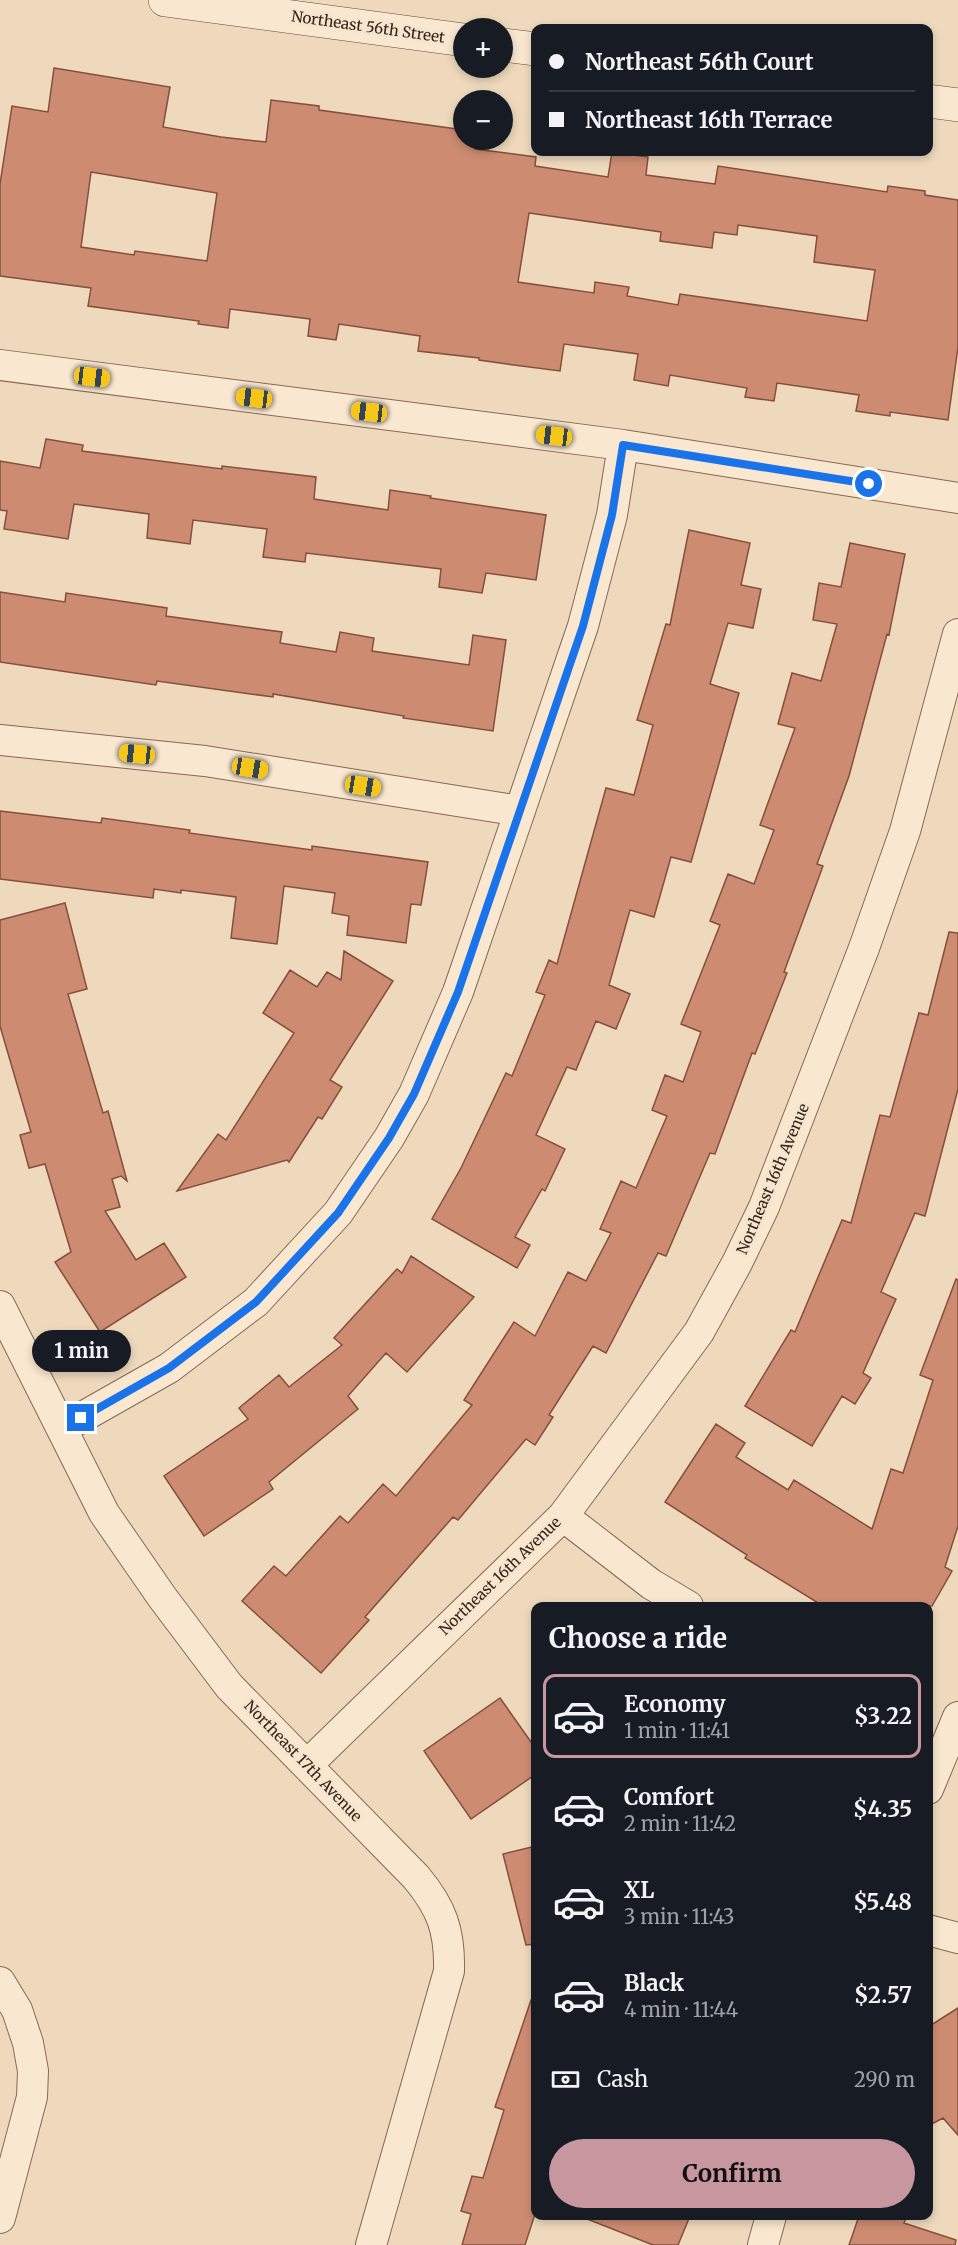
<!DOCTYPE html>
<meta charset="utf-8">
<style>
body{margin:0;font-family:Merriweather,serif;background:#20242c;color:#f1f3f6;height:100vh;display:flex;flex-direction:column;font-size:22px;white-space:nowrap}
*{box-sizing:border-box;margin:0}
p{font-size:20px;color:#9ea1a6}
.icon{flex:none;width:33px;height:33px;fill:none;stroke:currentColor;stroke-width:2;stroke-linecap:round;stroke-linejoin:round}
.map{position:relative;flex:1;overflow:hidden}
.side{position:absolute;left:531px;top:1602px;width:402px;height:618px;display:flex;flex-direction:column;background:#171b24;border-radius:12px;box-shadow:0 3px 9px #0003}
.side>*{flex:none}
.hud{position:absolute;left:531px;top:24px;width:402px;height:132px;border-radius:12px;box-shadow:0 3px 9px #0003;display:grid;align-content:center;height:132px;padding:0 18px;background:#171b24}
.controls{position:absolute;left:453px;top:18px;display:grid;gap:12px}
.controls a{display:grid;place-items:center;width:60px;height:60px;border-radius:50%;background:#171b24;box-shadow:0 3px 9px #0003;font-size:30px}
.end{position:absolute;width:27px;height:27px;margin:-14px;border:8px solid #1a73e8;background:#fff;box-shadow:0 0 0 3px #fff}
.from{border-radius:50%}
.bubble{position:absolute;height:42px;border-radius:21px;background:#171b24;box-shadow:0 3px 9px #0003;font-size:20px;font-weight:700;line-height:42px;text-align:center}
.car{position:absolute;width:18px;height:36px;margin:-18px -9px;border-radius:8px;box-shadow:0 0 4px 2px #0007;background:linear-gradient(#f5c518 24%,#345 0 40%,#f5c518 0 76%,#345 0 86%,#f5c518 0)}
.hud b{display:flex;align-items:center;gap:21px;height:57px;font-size:22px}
.hud b+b{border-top:2px solid #363941}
.hud i{width:15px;height:15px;background:#f1f3f6}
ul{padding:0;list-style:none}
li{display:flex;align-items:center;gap:18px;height:84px;margin:0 12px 9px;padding:0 6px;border:3px solid transparent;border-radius:12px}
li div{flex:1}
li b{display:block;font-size:22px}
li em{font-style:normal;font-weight:700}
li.current{border-color:#c8969f}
li>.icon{width:54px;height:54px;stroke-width:1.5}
h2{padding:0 18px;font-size:27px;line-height:72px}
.pay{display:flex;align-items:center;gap:15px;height:66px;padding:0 18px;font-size:22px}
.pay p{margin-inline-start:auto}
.action{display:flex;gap:12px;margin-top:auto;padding:12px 18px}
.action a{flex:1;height:69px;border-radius:36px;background:#c8969f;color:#111;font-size:24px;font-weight:700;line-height:69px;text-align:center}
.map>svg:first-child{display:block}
</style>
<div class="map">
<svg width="958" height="2245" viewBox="0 0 958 2245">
<rect width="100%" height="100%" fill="#eed9bc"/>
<!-- building -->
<path fill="#cd8c71" stroke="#854f3b" stroke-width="1.5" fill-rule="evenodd" d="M 54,68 L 170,87 L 163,127 L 221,137 L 266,142 L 271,100 L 319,106 L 319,110 L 464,130 L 464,140 L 476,140 L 475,149 L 536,157 L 535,166 L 608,177 L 612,152 L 648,157 L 646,175 L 715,184 L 718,166 L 887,192 L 888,186 L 925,191 L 925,195 L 958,200 L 958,347 L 948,420 L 890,412 L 890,416 L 856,411 L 859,395 L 777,383 L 774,401 L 745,397 L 747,388 L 670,375 L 668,386 L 634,380 L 638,354 L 564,344 L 560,371 L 507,364 L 479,360 L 479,358 L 418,351 L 420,336 L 339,324 L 336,340 L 308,336 L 310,319 L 230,309 L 228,328 L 198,324 L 199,321 L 88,306 L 91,288 L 0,276 L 0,184 L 12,106 L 48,112 ZM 91,172 L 217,193 L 207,261 L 135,251 L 134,255 L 81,247 ZM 529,213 L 661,232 L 660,241 L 712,248 L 714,232 L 737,235 L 738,225 L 817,236 L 814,262 L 875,270 L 867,321 L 680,294 L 678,305 L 627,296 L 629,287 L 595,282 L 594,293 L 518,282 Z
M 46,439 L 83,445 L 82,451 L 222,469 L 222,466 L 316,477 L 314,499 L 388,510 L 390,490 L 431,496 L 430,498 L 546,515 L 536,580 L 486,573 L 482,593 L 439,587 L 441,569 L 306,553 L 305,562 L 263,557 L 267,529 L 193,520 L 190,544 L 147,538 L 149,514 L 74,504 L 68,539 L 4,529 L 7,511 L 0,510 L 0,461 L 40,468 Z
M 689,530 L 750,543 L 741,585 L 761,589 L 753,628 L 728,623 L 710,684 L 739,693 L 691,862 L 671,857 L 654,917 L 630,910 L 609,985 L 630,994 L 616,1029 L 596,1021 L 576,1070 L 567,1067 L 536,1135 L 565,1149 L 545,1191 L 542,1189 L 515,1237 L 530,1245 L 517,1268 L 432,1219 L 461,1168 L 506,1073 L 512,1076 L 545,995 L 536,992 L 549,960 L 557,964 L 606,788 L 634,795 L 653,725 L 637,720 L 666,624 L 670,625 Z
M 850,543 L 905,554 L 889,635 L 887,634 L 849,776 L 817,864 L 823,866 L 784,972 L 787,973 L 755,1054 L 752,1053 L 715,1154 L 710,1153 L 666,1256 L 658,1253 L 606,1353 L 593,1346 L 549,1415 L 553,1417 L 535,1445 L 526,1439 L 458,1520 L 453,1517 L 365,1617 L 369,1620 L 321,1673 L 242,1601 L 274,1566 L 286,1576 L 340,1516 L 348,1523 L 383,1484 L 396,1496 L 472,1405 L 464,1400 L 514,1322 L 535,1336 L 568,1272 L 586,1281 L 611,1233 L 600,1229 L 621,1181 L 636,1188 L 667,1116 L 652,1110 L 665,1075 L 683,1082 L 701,1032 L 681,1024 L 720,925 L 710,921 L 728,874 L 754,884 L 774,830 L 760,825 L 795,728 L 778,724 L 792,673 L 821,681 L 837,624 L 813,620 L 819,583 L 841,587 Z
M 0,592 L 65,602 L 66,593 L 167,608 L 166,616 L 282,632 L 280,643 L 336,652 L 340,632 L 374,638 L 372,651 L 469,665 L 473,635 L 506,640 L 493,731 L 403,718 L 404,716 L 273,694 L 273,697 L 157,681 L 156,685 L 0,662 Z
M 0,811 L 101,823 L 102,818 L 190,830 L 189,833 L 312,850 L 312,846 L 428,862 L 421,905 L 411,904 L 406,943 L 347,935 L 349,916 L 332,913 L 335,893 L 284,886 L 277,944 L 231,938 L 236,897 L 181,890 L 181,893 L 154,889 L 153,898 L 0,879 Z
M 65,903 L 87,989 L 68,994 L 103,1113 L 108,1111 L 127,1181 L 121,1176 L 112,1179 L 120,1207 L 105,1211 L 136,1260 L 164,1243 L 186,1277 L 100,1332 L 55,1262 L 71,1252 L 45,1164 L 29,1168 L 20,1135 L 31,1132 L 0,1026 L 0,920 Z
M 949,932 L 958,933 L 958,1089 L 925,1216 L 915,1213 L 881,1292 L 896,1299 L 863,1373 L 871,1378 L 855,1404 L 842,1396 L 812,1446 L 745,1406 L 791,1330 L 795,1332 L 842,1220 L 851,1223 L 880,1115 L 890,1117 L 919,1013 L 928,1015 Z
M 344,951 L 393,981 L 330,1080 L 342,1087 L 322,1119 L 318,1117 L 289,1162 L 287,1160 L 177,1191 L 218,1134 L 226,1140 L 294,1033 L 263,1013 L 290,970 L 317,987 L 327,972 L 341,980 Z
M 411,1256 L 474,1297 L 407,1372 L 386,1353 L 348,1396 L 358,1409 L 269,1482 L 273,1489 L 204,1536 L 164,1476 L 248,1419 L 239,1408 L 279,1375 L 289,1387 L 342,1345 L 334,1338 L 397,1269 L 402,1273 Z
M 956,1279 L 958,1280 L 958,1526 L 945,1567 L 952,1571 L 932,1606 L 823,1606 L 745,1558 L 747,1555 L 665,1502 L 716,1424 L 745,1443 L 736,1457 L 788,1490 L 794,1480 L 872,1529 L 891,1469 L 903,1473 L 933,1380 L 920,1375 Z
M 500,1698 L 536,1749 L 536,1774 L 471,1819 L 424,1751 Z
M 536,1846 L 536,1944 L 526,1945 L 503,1854 Z
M 531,2000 L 536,2001 L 536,2211 L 525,2245 L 462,2245 L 471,2214 L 461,2211 L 472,2176 L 483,2178 L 504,2110 L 495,2107 Z
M 958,2008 L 958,2135 L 943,2118 L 928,2126 L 928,2027 Z
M 582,2216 L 690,2216 L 678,2245 L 653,2245 L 582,2217 Z
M 859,2216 L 907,2216 L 904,2223 L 956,2240 L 955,2245 L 849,2245 Z"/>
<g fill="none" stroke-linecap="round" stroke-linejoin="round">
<!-- street casing -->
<g stroke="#866956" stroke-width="32">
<path id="street" d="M 0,365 L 623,445 L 958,498
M 0,740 L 205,761 L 520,811
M 0,1306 L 104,1513 L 162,1597 L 229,1686 L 416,1877 C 442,1908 450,1931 449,1971 L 371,2245
M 63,1428 L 169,1368 L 256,1302 L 338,1213 L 389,1138 L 414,1094 L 458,992 L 583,626 L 612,515 L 623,445
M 563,1516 L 651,1584 L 688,1606
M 307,1765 L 563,1516 L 699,1332 L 737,1263 L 764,1207 L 864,948 L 905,831 L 958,634
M 928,1789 L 958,1717
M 928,1930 L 958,1938
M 0,1982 L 17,2010 L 28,2043 L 33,2071 L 32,2097 L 0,2218
M 763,2245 L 771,2216"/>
</g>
<!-- secondary casing -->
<g stroke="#674a39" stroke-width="34">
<path id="secondary" d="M 165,0 L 464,40
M 502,45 L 536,49
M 928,101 L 958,105"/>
</g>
<!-- street -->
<use href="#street" stroke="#f9e7cf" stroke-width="30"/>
<!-- secondary -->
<use href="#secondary" stroke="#f9e7cf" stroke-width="33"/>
</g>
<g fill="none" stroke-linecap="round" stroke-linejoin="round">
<!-- route -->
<path stroke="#1a73e8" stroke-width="8" d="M 81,1418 L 169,1368 L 256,1302 L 338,1213 L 389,1138 L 414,1094 L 458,992 L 583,626 L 612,515 L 623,445 L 869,484"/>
</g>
<g text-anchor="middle" stroke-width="5" stroke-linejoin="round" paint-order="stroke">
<!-- street labels -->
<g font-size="15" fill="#35241b" stroke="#f6e4cc">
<text transform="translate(368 27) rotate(8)" y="5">Northeast 56th Street</text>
<text transform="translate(773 1179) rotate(-67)" y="5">Northeast 16th Avenue</text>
<text transform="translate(500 1576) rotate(-44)" y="5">Northeast 16th Avenue</text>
<text transform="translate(303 1761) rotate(46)" y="5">Northeast 17th Avenue</text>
</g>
</g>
</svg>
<div class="controls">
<a>+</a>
<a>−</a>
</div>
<i class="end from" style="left:869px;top:484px"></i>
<i class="end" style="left:81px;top:1418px"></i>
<div class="bubble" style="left:32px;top:1330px;width:99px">1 min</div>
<i class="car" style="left:92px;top:377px;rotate:97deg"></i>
<i class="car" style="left:254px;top:398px;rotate:277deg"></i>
<i class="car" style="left:369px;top:412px;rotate:277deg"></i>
<i class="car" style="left:554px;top:436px;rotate:277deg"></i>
<i class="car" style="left:137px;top:754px;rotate:276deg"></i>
<i class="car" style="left:250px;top:768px;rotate:99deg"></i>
<i class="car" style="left:363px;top:786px;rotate:99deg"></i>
<div class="hud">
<b><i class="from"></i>Northeast 56th Court</b>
<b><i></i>Northeast 16th Terrace</b>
</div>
<section class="side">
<h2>Choose a ride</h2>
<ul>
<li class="current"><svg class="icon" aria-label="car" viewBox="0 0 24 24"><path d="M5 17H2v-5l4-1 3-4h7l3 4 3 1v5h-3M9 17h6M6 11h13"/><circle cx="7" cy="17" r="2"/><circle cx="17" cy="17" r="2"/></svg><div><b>Economy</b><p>1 min · 11:41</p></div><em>$3.22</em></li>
<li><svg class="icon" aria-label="car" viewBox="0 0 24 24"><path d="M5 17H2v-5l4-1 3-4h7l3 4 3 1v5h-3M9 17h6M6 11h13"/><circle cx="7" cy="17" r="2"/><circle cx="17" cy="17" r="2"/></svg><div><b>Comfort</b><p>2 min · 11:42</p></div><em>$4.35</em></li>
<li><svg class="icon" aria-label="car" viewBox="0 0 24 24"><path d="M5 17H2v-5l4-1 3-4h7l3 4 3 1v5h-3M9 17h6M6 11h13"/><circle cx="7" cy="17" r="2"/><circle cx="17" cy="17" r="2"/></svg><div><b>XL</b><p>3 min · 11:43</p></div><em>$5.48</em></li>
<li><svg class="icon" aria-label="car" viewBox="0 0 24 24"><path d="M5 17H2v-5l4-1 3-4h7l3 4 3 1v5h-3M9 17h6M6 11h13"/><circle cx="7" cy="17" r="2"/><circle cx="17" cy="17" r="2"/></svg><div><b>Black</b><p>4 min · 11:44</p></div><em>$2.57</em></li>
</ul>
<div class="pay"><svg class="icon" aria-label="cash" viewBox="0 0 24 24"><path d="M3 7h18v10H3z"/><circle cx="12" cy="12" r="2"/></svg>Cash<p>290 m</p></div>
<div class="action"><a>Confirm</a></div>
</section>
</div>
